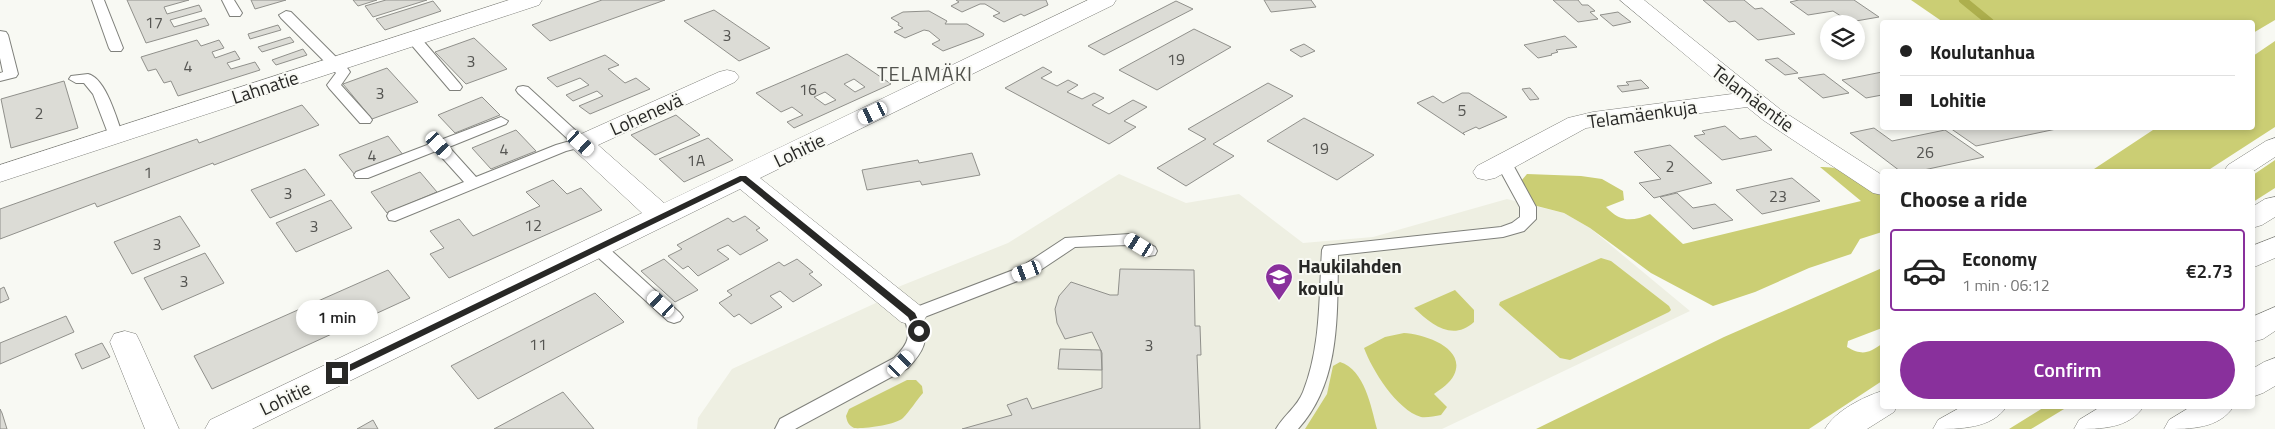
<!DOCTYPE html>
<meta charset="utf-8">
<style>
body{margin:0;font-family:"Titillium Web",sans-serif;background:#f2f2f2;color:#222;height:100vh;display:flex;flex-direction:column;font-size:19px;white-space:nowrap}
*{box-sizing:border-box;margin:0}
p{font-size:16px;color:#767676}
.icon{flex:none;width:28px;height:28px;fill:none;stroke:currentColor;stroke-width:2;stroke-linecap:round;stroke-linejoin:round}
.map{position:relative;flex:1;overflow:hidden}
.drawer{position:absolute;left:1880px;top:169px;width:375px;height:240px;display:flex;flex-direction:column;background:#fff;border-radius:5px;box-shadow:0 2px 8px #0003}
.drawer>*{flex:none}
.guide{position:absolute;left:1880px;top:20px;width:375px;height:110px;border-radius:5px;box-shadow:0 2px 8px #0003;display:grid;align-content:center;height:110px;padding:0 20px;background:#fff}
.controls{position:absolute;left:1820px;top:15px;display:grid;gap:10px}
.controls a{display:grid;place-items:center;width:45px;height:45px;border-radius:50%;background:#fff;box-shadow:0 2px 8px #0003;font-size:25px}
.end{position:absolute;width:22px;height:22px;margin:-11px;border:6px solid #282826;background:#fff;box-shadow:0 0 0 2px #fff}
.from{border-radius:50%}
.bubble{position:absolute;height:35px;border-radius:18px;background:#fff;box-shadow:0 2px 8px #0003;font-size:16px;font-weight:600;line-height:35px;text-align:center}
.car{position:absolute;width:15px;height:30px;margin:-15px -8px;border-radius:6px;box-shadow:0 0 4px 1px #0007;background:linear-gradient(#fff 24%,#345 0 40%,#fff 0 76%,#345 0 86%,#fff 0)}
.guide b{display:flex;align-items:center;gap:18px;height:48px;font-size:19px}
.guide b+b{border-top:1px solid #e0e0e0}
.guide i{width:12px;height:12px;background:#222}
ul{padding:0;list-style:none}
li{display:flex;align-items:center;gap:15px;height:82px;margin:0 10px 8px;padding:0 10px;border:2px solid transparent;border-radius:5px}
li div{flex:1}
li b{display:block;font-size:19px}
li em{font-style:normal;font-weight:600}
li.selected{border-color:#89309c}
li>.icon{width:45px;height:45px;stroke-width:1.5}
h2{padding:0 20px;font-size:22px;line-height:60px}
.primary-button{display:flex;gap:10px;margin-top:auto;padding:10px 20px}
.primary-button a{flex:1;height:58px;border-radius:30px;background:#89309c;color:#fff;font-size:20px;font-weight:600;line-height:58px;text-align:center}
.map>svg:first-child{display:block}
</style>
<div class="map">
<svg width="2275" height="429" viewBox="0 0 2275 429">
<rect width="100%" height="100%" fill="#f8f9f3"/>
<!-- built -->
<path fill="#eeefe2" d="M 1119,174 L 1186,203 L 1239,194 L 1303,243 L 1373,237 L 1507,199 L 1564,213 L 1590,228 L 1690,311 L 1442,429 L 697,429 L 698,418 L 732,369 L 878,302 L 898,287 L 1008,243 Z"/>
<!-- green -->
<path fill="#cbce74" d="M 1911,0 L 2275,0 L 2275,20 L 2253,33 L 2252,22 L 1943,22 Z
M 2275,41 L 2275,127 L 2207,171 L 2091,171 L 2156,128 L 2252,128 L 2253,56 Z
M 2275,160 L 2275,188 L 2253,202 L 2253,175 Z
M 1820,167 C 1845,166 1862,180 1882,194 L 1882,232 L 1860,239 L 1851,254 L 1809,268 L 1755,292 L 1713,306 L 1651,273 L 1590,228 L 1564,213 L 1529,204 L 1521,181 L 1527,174 L 1581,176 L 1602,179 L 1623,191 L 1624,200 L 1606,207 C 1620,222 1632,222 1650,214 L 1683,244 L 1861,201 Z
M 1601,258 L 1611,261 L 1669,306 L 1671,310 L 1669,312 L 1570,360 L 1560,358 L 1499,305 L 1500,302 Z
M 1882,268 L 1882,328 L 1848,341 L 1847,347 C 1863,356 1868,353 1882,344 L 1882,381 L 1809,429 L 1536,429 L 1724,337 Z
M 1455,290 L 1474,310 L 1474,322 C 1452,342 1431,324 1414,308 Z
M 1404,333 C 1424,334 1467,348 1454,375 C 1450,383 1441,389 1434,394 L 1447,407 L 1441,415 C 1435,416 1426,418 1421,417 C 1397,410 1372,370 1364,348 L 1385,337 Z
M 1340,362 C 1365,370 1371,407 1377,429 L 1305,429 L 1327,394 L 1333,366 Z
M 907,380 L 916,380 L 922,386 L 923,393 C 916,401 910,411 903,418 C 895,425 864,429 854,428 C 848,425 847,421 846,416 L 849,409 Z
M 2046,406 L 2069,406 L 2031,429 L 2009,429 Z"/>
<g fill="none" stroke-linecap="round" stroke-linejoin="round">
<!-- stream -->
<path stroke="#adaf4d" stroke-width="8" d="M 1963,0 L 1990,22"/>
</g>
<!-- building -->
<path fill="#dcdcd6" stroke="#90908b" fill-rule="evenodd" d="M 127,0 L 189,0 L 164,7 L 167,14 L 199,5 L 202,11 L 170,20 L 174,27 L 205,18 L 209,25 L 146,43 Z
M 251,0 L 286,0 L 255,9 Z
M 353,0 L 377,0 L 358,6 Z
M 386,0 L 427,0 L 373,17 L 365,6 Z
M 602,0 L 665,0 L 550,41 L 532,25 Z
M 956,0 L 1046,0 L 1048,5 L 1024,16 L 1021,14 L 1004,22 L 993,16 L 1000,13 L 985,4 L 980,4 L 962,12 L 951,6 L 959,2 Z
M 1264,0 L 1311,0 L 1316,7 L 1271,12 Z
M 1553,0 L 1578,0 L 1582,5 L 1588,5 L 1595,11 L 1590,12 L 1598,19 L 1578,22 Z
M 1703,0 L 1744,0 L 1755,9 L 1762,8 L 1795,34 L 1758,40 L 1735,21 L 1729,22 Z
M 1799,0 L 1854,0 L 1879,17 L 1850,22 L 1833,11 L 1808,15 L 1790,2 Z
M 433,1 L 441,11 L 385,30 L 376,19 Z
M 1176,1 L 1193,9 L 1104,55 L 1088,46 Z
M 714,10 L 770,48 L 739,61 L 684,21 Z
M 929,11 L 947,21 L 945,24 L 967,24 L 984,34 L 983,36 L 943,51 L 932,44 L 940,40 L 929,31 L 924,30 L 905,38 L 894,32 L 903,28 L 898,25 L 899,23 L 891,18 L 903,12 Z
M 1618,12 L 1631,22 L 1613,26 L 1600,15 Z
M 278,25 L 281,30 L 250,39 L 248,34 Z
M 1194,29 L 1231,47 L 1157,90 L 1119,70 Z
M 1565,36 L 1577,47 L 1556,50 L 1558,52 L 1551,54 L 1552,55 L 1538,58 L 1524,45 Z
M 290,37 L 294,42 L 262,52 L 258,47 Z
M 474,38 L 507,69 L 466,84 L 435,52 Z
M 197,40 L 201,46 L 219,40 L 224,48 L 212,52 L 215,58 L 235,51 L 240,59 L 227,63 L 231,69 L 255,62 L 260,70 L 178,96 L 171,81 L 164,83 L 156,69 L 148,71 L 141,57 Z
M 1304,44 L 1315,51 L 1301,57 L 1290,50 Z
M 303,49 L 307,55 L 276,65 L 272,60 Z
M 847,54 L 891,84 L 794,128 L 787,122 L 803,115 L 792,107 L 781,112 L 756,93 ZM 854,79 L 865,87 L 855,92 L 844,84 ZM 825,92 L 836,100 L 825,105 L 814,97 Z
M 605,55 L 619,65 L 608,69 L 625,83 L 636,78 L 650,89 L 590,114 L 579,106 L 603,96 L 597,91 L 573,101 L 566,95 L 589,85 L 580,78 L 557,87 L 547,78 Z
M 1778,58 L 1798,73 L 1785,75 L 1765,60 Z
M 1043,67 L 1052,72 L 1041,78 L 1057,86 L 1068,80 L 1078,85 L 1067,92 L 1082,99 L 1094,93 L 1104,98 L 1092,105 L 1109,114 L 1133,100 L 1147,107 L 1124,121 L 1136,127 L 1109,144 L 1005,88 Z
M 387,68 L 418,102 L 372,119 L 343,84 Z
M 1882,72 L 1882,95 L 1866,98 L 1842,80 Z
M 1824,74 L 1849,93 L 1823,98 L 1798,78 Z
M 1641,80 L 1649,88 L 1622,92 L 1617,86 L 1629,85 L 1626,82 Z
M 64,81 L 78,128 L 11,148 L 1,99 Z
M 1268,83 L 1293,96 L 1213,144 L 1234,156 L 1186,186 L 1157,168 L 1206,139 L 1188,129 Z
M 1530,88 L 1539,99 L 1530,100 L 1522,89 Z
M 1462,93 L 1469,93 L 1507,117 L 1479,129 L 1476,127 L 1463,133 L 1465,135 L 1417,103 L 1433,96 L 1443,103 Z
M 482,97 L 500,115 L 455,133 L 438,115 Z
M 302,105 L 319,125 L 214,165 L 213,163 L 97,207 L 95,203 L 0,239 L 0,209 L 197,139 L 199,143 Z
M 676,115 L 700,135 L 655,155 L 631,135 Z
M 1304,118 L 1374,155 L 1337,180 L 1267,141 Z
M 1725,126 L 1740,139 L 1756,136 L 1772,150 L 1722,160 L 1694,136 L 1705,134 L 1702,131 Z
M 1874,128 L 1892,141 L 1945,130 L 1984,157 L 1919,171 L 1900,171 L 1850,133 Z
M 1950,128 L 2061,128 L 1976,146 Z
M 516,130 L 536,151 L 491,169 L 472,148 Z
M 388,136 L 404,156 L 355,175 L 339,155 Z
M 708,138 L 733,160 L 684,182 L 659,159 Z
M 1670,145 L 1712,183 L 1654,198 L 1639,183 L 1661,179 L 1634,152 Z
M 972,153 L 980,175 L 922,185 L 920,181 L 867,190 L 862,170 L 918,160 L 919,163 Z
M 305,169 L 325,195 L 270,218 L 251,190 Z
M 420,172 L 437,192 L 387,213 L 371,192 Z
M 1792,178 L 1820,201 L 1762,214 L 1736,190 Z
M 553,180 L 567,194 L 581,188 L 602,210 L 449,278 L 430,254 L 444,248 L 430,231 L 459,219 L 473,236 L 540,206 L 526,192 Z
M 1677,193 L 1693,208 L 1715,204 L 1733,220 L 1693,229 L 1660,197 Z
M 331,200 L 352,228 L 296,252 L 276,223 Z
M 180,216 L 200,246 L 132,274 L 114,242 Z
M 745,216 L 760,228 L 756,230 L 768,240 L 740,255 L 728,245 L 717,250 L 729,259 L 698,276 L 688,266 L 683,269 L 668,256 L 682,249 L 677,245 L 728,218 L 733,222 Z
M 205,253 L 224,283 L 162,310 L 144,278 Z
M 664,259 L 698,290 L 675,302 L 641,271 Z
M 797,259 L 813,272 L 809,274 L 822,285 L 793,302 L 780,291 L 770,296 L 782,307 L 751,324 L 739,314 L 734,317 L 719,303 L 732,295 L 727,291 L 779,262 L 784,266 Z
M 1120,269 L 1194,270 L 1195,326 L 1200,326 L 1201,355 L 1197,355 L 1200,429 L 962,429 L 1012,415 L 1007,405 L 1027,398 L 1032,409 L 1102,388 L 1102,353 L 1092,332 L 1065,339 L 1057,323 L 1055,309 L 1059,296 L 1071,282 L 1110,295 L 1118,295 Z
M 388,270 L 410,298 L 212,389 L 194,356 Z
M 4,287 L 9,299 L 0,303 L 0,289 Z
M 595,293 L 624,322 L 478,399 L 451,366 Z
M 66,316 L 74,332 L 0,364 L 0,343 Z
M 102,343 L 110,357 L 82,369 L 75,354 Z
M 1060,349 L 1101,350 L 1102,370 L 1058,369 Z
M 563,392 L 594,429 L 494,429 Z
M 0,409 L 2,413 L 7,429 L 0,429 Z
M 373,420 L 378,429 L 357,429 Z"/>
<g fill="none" stroke-linecap="round" stroke-linejoin="round">
<!-- lane casing -->
<g stroke="#7f807b" stroke-width="2">
<path id="lane" d="M 92,0 L 104,0 L 123,48 L 121,51 L 111,51 L 109,48 Z
M 222,0 L 234,0 L 242,13 L 240,16 L 230,16 Z
M 286,11 L 291,12 L 348,69 L 350,72 L 341,85 L 370,117 L 372,120 L 370,123 L 360,123 L 329,88 L 327,85 L 336,73 L 281,18 L 279,15 Z
M 0,31 L 6,32 L 8,35 L 18,74 L 16,77 L 0,81 L 0,73 L 3,72 L 0,58 Z
M 414,35 L 419,36 L 460,84 L 462,87 L 460,90 L 450,90 L 409,42 L 407,39 Z
M 88,74 C 106,78 117,120 123,136 L 121,139 L 111,139 L 109,136 L 93,94 L 84,83 L 76,83 L 69,79 L 71,76 Z
M 523,86 L 528,87 L 586,140 L 589,143 L 586,146 L 566,151 L 395,221 L 389,220 L 387,216 L 389,212 L 464,182 L 436,151 L 368,178 L 356,178 L 354,175 L 356,172 L 501,117 L 508,121 L 506,124 L 449,147 L 476,177 L 556,145 L 570,141 L 518,93 L 516,90 L 518,87 Z
M 1504,158 L 1509,160 L 1512,163 L 1536,207 L 1536,219 L 1524,231 L 1503,237 L 1338,255 C 1337,314 1341,382 1298,429 L 1276,429 C 1284,415 1297,407 1303,392 C 1321,347 1319,297 1322,250 L 1324,246 L 1501,227 L 1512,223 L 1520,217 L 1520,207 L 1496,163 L 1499,160 Z
M 1130,234 L 1155,247 L 1157,251 L 1155,255 L 1149,256 L 1143,255 L 1127,245 L 1075,247 L 1033,275 L 922,318 C 930,340 923,352 908,368 L 795,429 L 775,429 L 780,419 L 894,358 C 910,342 911,336 903,315 L 906,311 L 1021,267 L 1065,238 Z
M 597,242 L 603,243 L 680,313 L 683,317 L 680,321 L 674,323 L 668,321 L 591,251 L 589,247 L 591,243 Z"/>
</g>
<!-- street casing -->
<g stroke="#7f807b" stroke-width="1">
<path id="street" d="M 509,0 L 542,0 L 539,5 L 0,182 L 0,165 Z
M 1088,0 L 1116,0 L 1113,5 L 760,178 L 923,308 L 927,315 L 923,322 L 912,325 L 901,322 L 740,189 L 252,429 L 205,429 L 210,420 L 642,213 L 572,148 L 568,143 L 572,138 L 719,72 L 727,70 L 735,72 L 739,77 L 735,82 L 598,145 L 664,203 Z
M 1620,0 L 1644,0 L 1781,110 L 1882,175 L 1882,195 L 1873,193 L 1763,120 L 1747,107 L 1586,128 L 1495,178 L 1486,180 L 1477,178 L 1473,172 L 1477,166 L 1568,118 L 1593,112 L 1732,94 Z
M 125,331 L 136,334 L 140,342 L 179,429 L 145,429 L 110,342 L 114,334 Z"/>
</g>
<!-- highway casing -->
<g stroke="#7f807b" stroke-width="1">
<path id="highway" d="M 2275,138 L 2275,157 L 2252,172 L 2224,171 L 2228,165 L 2266,141 Z
M 2275,197 L 2275,217 L 2262,225 L 2252,228 L 2252,207 L 2265,199 Z
M 2275,237 L 2275,258 L 2252,268 L 2252,246 Z
M 2275,307 L 2275,331 L 2263,339 L 2252,342 L 2252,317 Z
M 2275,358 L 2275,386 L 2263,393 L 2252,397 L 2252,369 L 2264,362 Z
M 1882,391 L 1882,406 L 1897,406 L 1894,412 L 1867,429 L 1825,429 C 1835,411 1863,397 1882,391 Z
M 1963,406 L 2007,406 C 1992,429 1960,429 1933,429 L 1938,420 Z
M 2102,406 L 2144,406 C 2129,429 2101,429 2074,429 L 2079,420 Z
M 2192,406 L 2234,406 C 2219,429 2191,429 2164,429 L 2169,420 Z"/>
</g>
<!-- lane -->
<use href="#lane" fill="#fff" fill-rule="evenodd"/>
<!-- street -->
<use href="#street" fill="#fff" fill-rule="evenodd"/>
<!-- highway -->
<use href="#highway" fill="#fff" fill-rule="evenodd"/>
</g>
<!-- route -->
<path fill="#282826" d="M 740,176 L 746,176 L 915,313 L 923,331 L 922,333 L 916,333 L 908,317 L 742,181 L 340,376 L 337,377 L 332,373 Z"/>
<!-- icons -->
<defs>
<g id="school-pin" transform="scale(1.4375)"><path d="M0 17L-7.5 6A9.5 9.5 0 1 1 7.5 6Z" fill="#89309c" stroke="#f8f9f3"/><path d="M0-5L7-2L0 1L-7-2ZM-4 1L0 2.5L4 1V4Q0 6-4 4Z" fill="#fff"/></g>
</defs>
<g fill-rule="evenodd">
<use href="#school-pin" x="1279" y="277"/>
</g>
<g text-anchor="middle" stroke-width="4" stroke-linejoin="round" paint-order="stroke">
<!-- number labels -->
<g font-size="16" fill="#555552">
<text x="154" y="28">17</text>
<text x="727" y="41">3</text>
<text x="1176" y="65">19</text>
<text x="471" y="67">3</text>
<text x="188" y="72">4</text>
<text x="808" y="95">16</text>
<text x="380" y="99">3</text>
<text x="1462" y="116">5</text>
<text x="39" y="119">2</text>
<text x="1320" y="154">19</text>
<text x="504" y="155">4</text>
<text x="1925" y="158">26</text>
<text x="372" y="161">4</text>
<text x="696" y="166">1A</text>
<text x="1670" y="172">2</text>
<text x="148" y="178">1</text>
<text x="288" y="199">3</text>
<text x="1778" y="202">23</text>
<text x="533" y="231">12</text>
<text x="314" y="232">3</text>
<text x="157" y="250">3</text>
<text x="184" y="287">3</text>
<text x="538" y="350">11</text>
<text x="1149" y="351">3</text>
</g>
<!-- street labels -->
<g font-size="19" fill="#282826" stroke="#f8f9f3">
<text transform="translate(265 87) rotate(-18)" y="7">Lahnatie</text>
<text transform="translate(1753 98) rotate(37)" y="7">Telamäentie</text>
<text transform="translate(646 114) rotate(-24)" y="7">Lohenevä</text>
<text transform="translate(1642 114) rotate(-8)" y="7">Telamäenkuja</text>
<text transform="translate(799 150) rotate(-26)" y="7">Lohitie</text>
<text transform="translate(285 398) rotate(-26)" y="7">Lohitie</text>
</g>
<!-- poi labels -->
<g font-size="19" font-weight="bold" fill="#282826" stroke="#f8f9f3" text-anchor="start">
<text x="1298" y="273">Haukilahden<tspan x="1298" dy="22">koulu</tspan></text>
</g>
<!-- neighbourhood labels -->
<g font-size="20" letter-spacing="1" fill="#52534e" stroke="#f8f9f3">
<text x="925" y="81">TELAMÄKI</text>
</g>
</g>
</svg>
<div class="controls">
<a><svg class="icon" aria-label="layers" viewBox="0 0 24 24"><path d="M12 4l9 5-9 5-9-5zM3 14l9 5 9-5"/></svg></a>
</div>
<i class="end from" style="left:919px;top:331px"></i>
<i class="end" style="left:337px;top:373px"></i>
<div class="bubble" style="left:296px;top:300px;width:82px">1 min</div>
<i class="car" style="left:873px;top:113px;rotate:244deg"></i>
<i class="car" style="left:581px;top:143px;rotate:132deg"></i>
<i class="car" style="left:439px;top:145px;rotate:138deg"></i>
<i class="car" style="left:1139px;top:245px;rotate:301deg"></i>
<i class="car" style="left:1027px;top:271px;rotate:249deg"></i>
<i class="car" style="left:661px;top:304px;rotate:312deg"></i>
<i class="car" style="left:901px;top:364px;rotate:44deg"></i>
<div class="guide">
<b><i class="from"></i>Koulutanhua</b>
<b><i></i>Lohitie</b>
</div>
<section class="drawer">
<h2>Choose a ride</h2>
<ul>
<li class="selected"><svg class="icon" aria-label="car" viewBox="0 0 24 24"><path d="M5 17H2v-5l4-1 3-4h7l3 4 3 1v5h-3M9 17h6M6 11h13"/><circle cx="7" cy="17" r="2"/><circle cx="17" cy="17" r="2"/></svg><div><b>Economy</b><p>1 min · 06:12</p></div><em>€2.73</em></li>
</ul>
<div class="primary-button"><a>Confirm</a></div>
</section>
</div>
